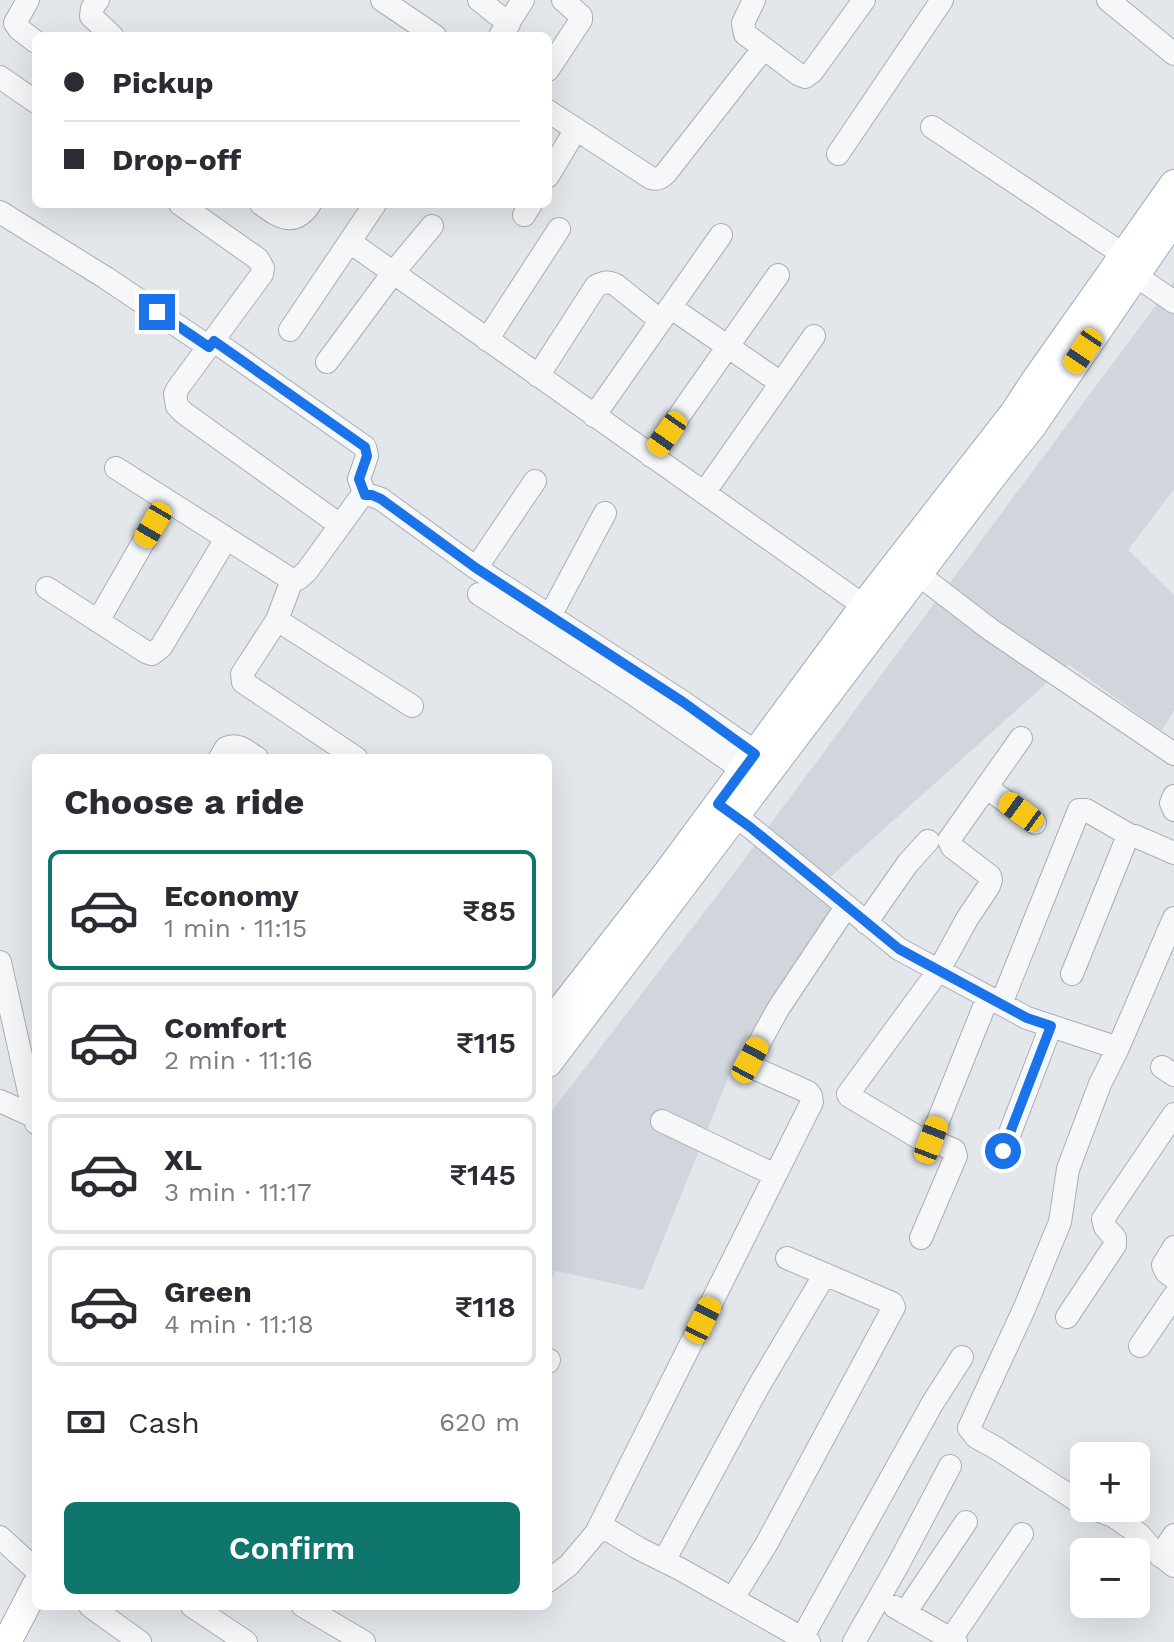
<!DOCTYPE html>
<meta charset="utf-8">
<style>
body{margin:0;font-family:"Work Sans",sans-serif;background:#f2f2f3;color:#2b2b33;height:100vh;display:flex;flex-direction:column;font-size:30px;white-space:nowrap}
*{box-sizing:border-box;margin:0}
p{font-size:26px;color:#7c7c81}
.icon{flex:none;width:44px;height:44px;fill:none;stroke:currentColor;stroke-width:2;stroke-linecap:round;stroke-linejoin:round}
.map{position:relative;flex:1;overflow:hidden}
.side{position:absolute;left:32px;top:754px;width:520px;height:856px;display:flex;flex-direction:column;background:#fff;border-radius:12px;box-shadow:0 8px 32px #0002}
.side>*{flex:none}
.banner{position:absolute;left:32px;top:32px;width:520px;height:176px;border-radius:12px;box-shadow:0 8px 32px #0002;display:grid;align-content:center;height:176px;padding:0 32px;background:#fff}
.controls{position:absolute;left:1070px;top:1442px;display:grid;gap:16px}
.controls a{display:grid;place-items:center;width:80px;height:80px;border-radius:12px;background:#fff;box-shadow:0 8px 32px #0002;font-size:40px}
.end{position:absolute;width:36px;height:36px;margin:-18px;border:10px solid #1a73e8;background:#fff;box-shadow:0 0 0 4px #fff}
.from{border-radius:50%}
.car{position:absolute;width:24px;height:48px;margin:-24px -12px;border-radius:10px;box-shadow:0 0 6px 2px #0007;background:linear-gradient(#f5c518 24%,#345 0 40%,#f5c518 0 76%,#345 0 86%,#f5c518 0)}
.banner b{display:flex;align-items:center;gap:28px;height:76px;font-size:30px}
.banner b+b{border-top:2px solid #e1e1e2}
.banner i{width:20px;height:20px;background:#2b2b33}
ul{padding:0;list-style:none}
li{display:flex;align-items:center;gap:24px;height:120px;margin:0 16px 12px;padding:0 16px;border:4px solid #e1e1e2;border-radius:12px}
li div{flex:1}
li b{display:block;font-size:30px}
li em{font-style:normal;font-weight:600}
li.selected{border-color:#0f766e}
li>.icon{width:72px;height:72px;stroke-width:1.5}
h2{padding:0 32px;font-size:36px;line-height:96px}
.pay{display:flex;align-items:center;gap:20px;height:88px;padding:0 32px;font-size:30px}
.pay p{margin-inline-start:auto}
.button{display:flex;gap:16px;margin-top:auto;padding:16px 32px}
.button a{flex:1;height:92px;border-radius:12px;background:#0f766e;color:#fff;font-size:32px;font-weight:600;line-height:92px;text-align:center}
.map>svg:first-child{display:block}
</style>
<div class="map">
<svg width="1174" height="1642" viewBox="0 0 1174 1642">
<rect width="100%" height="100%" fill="#e3e7eb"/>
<!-- built -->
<path fill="#d1d6dd" d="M 1174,281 L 1174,489 L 1128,550 L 1174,595 L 1174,710 L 1162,731 L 1068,664 L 817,889 L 841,905 L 741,1046 L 643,1290 L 556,1271 L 548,1285 L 548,1116 L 728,881 Z"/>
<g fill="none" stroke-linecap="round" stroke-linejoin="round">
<!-- minor casing -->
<g stroke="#a8aeb5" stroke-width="24">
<path id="minor" d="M 28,0 L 15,23 L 19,29 L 36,42
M 98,0 L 92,8 L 91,16 L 112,36
M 382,0 L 435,36
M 479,0 L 509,24
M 754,0 L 743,23 L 745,34 L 798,74 L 805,77 L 812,72 L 864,0
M 1108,0 L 1174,54
M 500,36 L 523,0
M 548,70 L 581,20 L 581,16 L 563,0
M 0,77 L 36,102
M 548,111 L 651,178 C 658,180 661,178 666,173 L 763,49
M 932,127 L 1124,255
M 838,154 L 942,0
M 548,176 L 576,129
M 180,204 L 258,259 L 263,268 L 262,274 L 178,388 L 175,394 L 177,406 L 184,413 L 340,525
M 261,204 C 279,217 294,228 310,204
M 0,212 L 106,278 L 209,347
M 524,215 L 531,204
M 350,242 L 864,606
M 1135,275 L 1174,302
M 670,307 L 781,383
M 290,330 L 375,204
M 487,340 L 559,229
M 214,341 L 365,447 L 367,456 L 359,479 L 365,495
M 327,362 L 393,273 L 432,226
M 538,376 L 596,286 C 604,282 608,281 616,285 L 661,321
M 594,416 L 721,235
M 651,456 L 778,275
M 116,468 L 292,580 L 298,579 L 307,571 L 360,498 C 368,493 373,496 381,499 L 476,568 L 683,702 L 768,761
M 704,493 L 814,336
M 476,568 L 535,481
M 918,574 L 991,630 L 1174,754
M 292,580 L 277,620 L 242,674 L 243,682 L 356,758
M 47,588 L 146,652 L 152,654 L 161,647 L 226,539
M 479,594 L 629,691 L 743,770
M 550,616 L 605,513
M 277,620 L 412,706
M 98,621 L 167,501
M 220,758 L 226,748 C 238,742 247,752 257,758
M 986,787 L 1035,823
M 1174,796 L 1171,803 L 1174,810
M 722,807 L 750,827 L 899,949 L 1027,1018 L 1118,1048 L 1174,918
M 866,923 L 908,863 L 928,841
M 0,962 L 36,1123
M 1072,974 L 1127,838 L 1135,836 L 1174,853
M 988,997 L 930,1141 L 926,1142 L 849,1096 L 848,1094 L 939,970 L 967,919 L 989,886 L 991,880 L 990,876 L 952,847 L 949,840 L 1021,738
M 1001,1004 L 1079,810 L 1086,810 L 1131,836
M 1162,1067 L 1174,1075
M 0,1101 L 35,1117
M 662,1121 L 775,1175
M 1003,1151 L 1051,1026
M 921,1238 L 956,1156 L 954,1150 L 931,1140
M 1174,1247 L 1163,1265 L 1166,1272 L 1174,1278
M 1067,1317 L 1115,1245 L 1115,1238 L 1105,1227 L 1103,1219 L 1174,1114
M 1140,1346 L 1174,1296
M 548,1362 L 549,1360
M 1084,1505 L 996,1448 L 976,1437 L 969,1428 L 1025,1307 L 1060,1222 L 1068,1169 L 1100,1084 L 1118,1048
M 1091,1508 L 1113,1516 L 1139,1534 L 1152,1549 L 1174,1566
M 596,1533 L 812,1102 L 811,1096 L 808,1092 L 754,1068 L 751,1066 L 750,1060 L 778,1009 L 846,907
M 0,1537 L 36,1570
M 1160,1556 L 1174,1535
M 664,1561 L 757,1389 L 825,1274
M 548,1581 L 569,1565 L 596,1533 L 602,1530 L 610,1531 L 638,1548 L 680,1569 L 809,1642
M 733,1598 L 767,1543 L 894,1307 L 892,1303 L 787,1258
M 90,1606 L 140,1642
M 192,1606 L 246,1642
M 303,1606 L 364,1642
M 895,1607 L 956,1642
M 905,1613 L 966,1522
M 802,1638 L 932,1404 L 962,1357
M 951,1639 L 1022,1534
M 854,1642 L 899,1563 L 950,1466"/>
</g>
<!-- major casing -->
<g stroke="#a3abb7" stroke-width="30">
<path id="major" d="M 548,1026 L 668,872 L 873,594 L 1014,413 L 1035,381 L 1174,184
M 548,1063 L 994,474 L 1032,426 L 1174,219
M 7,1642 L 36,1586"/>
</g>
<!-- minor -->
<use href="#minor" stroke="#f6f7f9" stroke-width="22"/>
<!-- major -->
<use href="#major" stroke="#fff" stroke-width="28"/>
</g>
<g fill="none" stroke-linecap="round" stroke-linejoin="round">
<!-- route -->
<path stroke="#1a73e8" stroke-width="10" d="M 157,312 L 209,347 L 214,341 L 365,447 L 367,456 L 359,479 L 365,495 L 372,495 L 381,499 L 476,568 L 683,702 L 755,754 L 718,804 L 750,827 L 899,949 L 1027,1018 L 1051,1026 L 1003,1151"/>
</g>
</svg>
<div class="controls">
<a>+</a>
<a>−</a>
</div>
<i class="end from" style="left:1003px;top:1151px"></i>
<i class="end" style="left:157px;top:312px"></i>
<i class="car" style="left:1083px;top:351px;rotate:214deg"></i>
<i class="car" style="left:667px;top:434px;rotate:215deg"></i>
<i class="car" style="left:153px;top:525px;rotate:210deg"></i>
<i class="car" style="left:1021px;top:812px;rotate:306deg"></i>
<i class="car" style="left:750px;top:1060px;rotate:28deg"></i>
<i class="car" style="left:931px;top:1140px;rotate:21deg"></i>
<i class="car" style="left:703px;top:1320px;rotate:26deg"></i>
<div class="banner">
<b><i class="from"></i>Pickup</b>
<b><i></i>Drop-off</b>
</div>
<section class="side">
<h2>Choose a ride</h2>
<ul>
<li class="selected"><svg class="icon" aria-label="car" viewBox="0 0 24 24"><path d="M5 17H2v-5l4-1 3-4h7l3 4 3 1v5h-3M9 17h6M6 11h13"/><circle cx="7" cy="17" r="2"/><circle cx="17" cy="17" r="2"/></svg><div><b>Economy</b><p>1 min · 11:15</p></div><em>₹85</em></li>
<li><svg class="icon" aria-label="car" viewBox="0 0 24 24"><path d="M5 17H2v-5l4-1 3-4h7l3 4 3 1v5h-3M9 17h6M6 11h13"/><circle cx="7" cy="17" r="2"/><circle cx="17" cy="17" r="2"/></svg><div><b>Comfort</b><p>2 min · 11:16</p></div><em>₹115</em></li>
<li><svg class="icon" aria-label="car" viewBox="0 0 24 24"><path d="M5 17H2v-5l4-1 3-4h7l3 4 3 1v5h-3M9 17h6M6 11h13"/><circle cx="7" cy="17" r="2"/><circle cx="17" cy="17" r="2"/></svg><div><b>XL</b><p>3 min · 11:17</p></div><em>₹145</em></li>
<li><svg class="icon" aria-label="car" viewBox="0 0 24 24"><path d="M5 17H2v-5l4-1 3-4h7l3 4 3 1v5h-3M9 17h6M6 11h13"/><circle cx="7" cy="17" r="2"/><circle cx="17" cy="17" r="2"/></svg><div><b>Green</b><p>4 min · 11:18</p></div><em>₹118</em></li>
</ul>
<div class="pay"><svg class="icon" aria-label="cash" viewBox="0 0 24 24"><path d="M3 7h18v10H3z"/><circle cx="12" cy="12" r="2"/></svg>Cash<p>620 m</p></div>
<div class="button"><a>Confirm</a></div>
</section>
</div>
